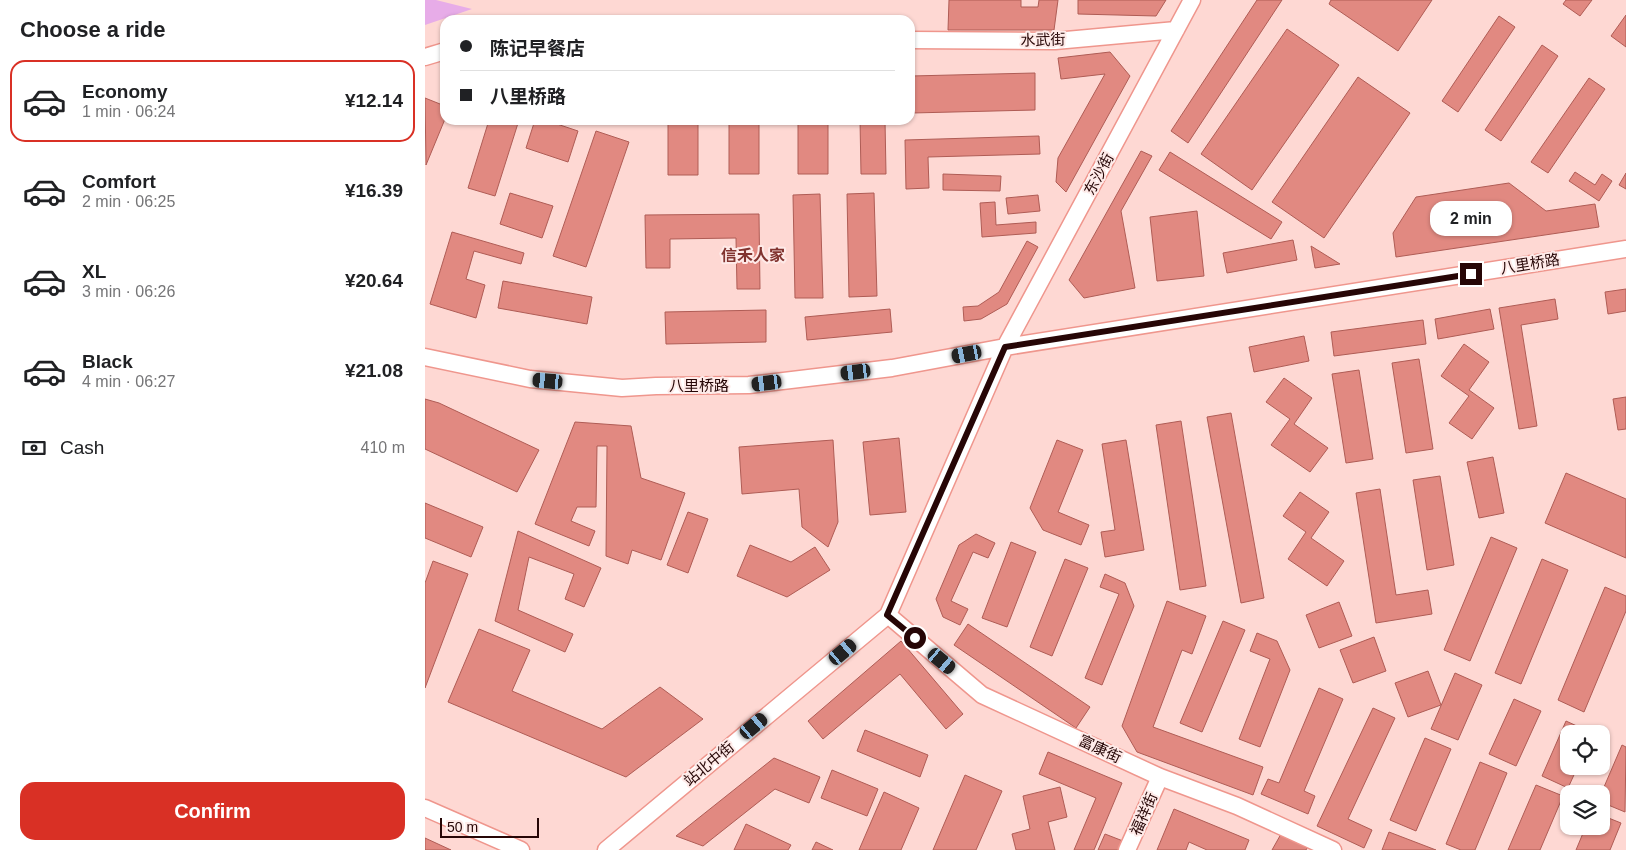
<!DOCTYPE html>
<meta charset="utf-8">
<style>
body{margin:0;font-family:Arial,"Noto Sans SC",sans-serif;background:#f2f2f2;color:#202124;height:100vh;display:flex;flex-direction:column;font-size:19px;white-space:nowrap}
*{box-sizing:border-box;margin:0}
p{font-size:16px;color:#757577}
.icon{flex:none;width:28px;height:28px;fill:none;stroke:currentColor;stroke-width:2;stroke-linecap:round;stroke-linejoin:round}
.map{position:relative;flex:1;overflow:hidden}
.drawer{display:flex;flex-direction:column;background:#fff;width:425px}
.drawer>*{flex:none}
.top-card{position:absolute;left:15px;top:15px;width:475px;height:110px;border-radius:15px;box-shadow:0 1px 4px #0004;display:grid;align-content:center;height:110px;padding:0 20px;background:#fff}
.controls{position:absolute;left:1135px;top:725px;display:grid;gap:10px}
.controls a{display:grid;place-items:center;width:50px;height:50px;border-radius:10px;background:#fff;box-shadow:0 1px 4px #0004;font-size:25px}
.scale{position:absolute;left:15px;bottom:12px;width:99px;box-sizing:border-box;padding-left:5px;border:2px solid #260606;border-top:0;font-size:14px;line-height:18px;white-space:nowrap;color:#260606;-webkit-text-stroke:4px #feeae8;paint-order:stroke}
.end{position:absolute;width:22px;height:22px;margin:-11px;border:6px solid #260606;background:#fff;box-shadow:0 0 0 2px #fff}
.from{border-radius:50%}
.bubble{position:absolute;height:35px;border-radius:15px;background:#fff;box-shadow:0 1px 4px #0004;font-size:16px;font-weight:600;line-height:35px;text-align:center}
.car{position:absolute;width:15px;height:30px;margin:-15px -8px;border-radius:6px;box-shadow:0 0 4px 1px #0007;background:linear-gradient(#222 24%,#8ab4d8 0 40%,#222 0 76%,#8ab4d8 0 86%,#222 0)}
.top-card b{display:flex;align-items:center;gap:18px;height:48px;font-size:19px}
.top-card b+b{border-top:1px solid #e0e0e0}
.top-card i{width:12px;height:12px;background:#202124}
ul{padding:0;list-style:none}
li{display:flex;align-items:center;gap:15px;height:82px;margin:0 10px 8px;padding:0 10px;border:2px solid transparent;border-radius:15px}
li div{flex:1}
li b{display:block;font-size:19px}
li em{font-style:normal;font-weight:600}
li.active{border-color:#d93025}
li>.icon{width:45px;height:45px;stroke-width:1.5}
h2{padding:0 20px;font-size:22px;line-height:60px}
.pay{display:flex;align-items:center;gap:12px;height:55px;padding:0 20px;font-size:19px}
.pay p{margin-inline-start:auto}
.primary-button{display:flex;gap:10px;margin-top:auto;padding:10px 20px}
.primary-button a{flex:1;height:58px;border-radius:15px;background:#d93025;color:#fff;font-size:20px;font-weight:600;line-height:58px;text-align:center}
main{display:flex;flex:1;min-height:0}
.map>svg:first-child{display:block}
</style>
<main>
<section class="drawer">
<h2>Choose a ride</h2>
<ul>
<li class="active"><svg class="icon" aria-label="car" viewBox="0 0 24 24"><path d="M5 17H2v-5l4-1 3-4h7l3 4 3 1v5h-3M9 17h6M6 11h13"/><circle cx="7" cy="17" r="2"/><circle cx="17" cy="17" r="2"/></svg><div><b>Economy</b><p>1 min · 06:24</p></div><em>¥12.14</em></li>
<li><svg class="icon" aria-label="car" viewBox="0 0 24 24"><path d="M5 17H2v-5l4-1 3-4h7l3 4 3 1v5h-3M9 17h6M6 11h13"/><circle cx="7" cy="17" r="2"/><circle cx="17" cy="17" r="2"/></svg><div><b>Comfort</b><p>2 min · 06:25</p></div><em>¥16.39</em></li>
<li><svg class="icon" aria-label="car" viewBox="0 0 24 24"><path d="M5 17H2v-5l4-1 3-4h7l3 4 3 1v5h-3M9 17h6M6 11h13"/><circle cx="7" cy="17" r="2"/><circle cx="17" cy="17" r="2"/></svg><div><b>XL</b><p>3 min · 06:26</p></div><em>¥20.64</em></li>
<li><svg class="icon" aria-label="car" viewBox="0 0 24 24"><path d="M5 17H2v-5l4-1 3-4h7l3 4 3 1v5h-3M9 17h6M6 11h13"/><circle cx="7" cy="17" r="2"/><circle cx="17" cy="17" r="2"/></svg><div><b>Black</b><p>4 min · 06:27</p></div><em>¥21.08</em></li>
</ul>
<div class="pay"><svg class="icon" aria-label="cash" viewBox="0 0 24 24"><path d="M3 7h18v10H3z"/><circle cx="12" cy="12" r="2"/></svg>Cash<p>410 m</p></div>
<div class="primary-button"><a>Confirm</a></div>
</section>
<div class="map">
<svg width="1201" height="850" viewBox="0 0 1201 850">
<rect width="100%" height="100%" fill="#fed8d3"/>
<!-- green -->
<path fill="#e7ace8" d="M 0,0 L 11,0 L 47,9 L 0,25 Z"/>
<!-- building -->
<path fill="#e18981" stroke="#af5c55" d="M 524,0 L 596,0 L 596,7 L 613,7 L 614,0 L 633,0 L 629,30 L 523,30 Z
M 653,0 L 741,0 L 731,16 L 653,14 Z
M 832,0 L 857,0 L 763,143 L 746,131 Z
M 906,0 L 1007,0 L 973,51 L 904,4 Z
M 1141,0 L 1167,0 L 1155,16 L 1138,4 Z
M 1201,15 L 1201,47 L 1186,36 Z
M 1074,16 L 1090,27 L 1033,112 L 1017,101 Z
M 862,29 L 914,65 L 827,190 L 776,154 Z
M 1117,45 L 1133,56 L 1076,141 L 1060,130 Z
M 685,52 L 705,76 L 641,192 L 631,182 L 633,158 L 680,74 L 636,79 L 633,58 Z
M 610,73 L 610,110 L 487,113 L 486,76 Z
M 933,77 L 985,113 L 899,238 L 847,202 Z
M 1164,78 L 1180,89 L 1123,173 L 1106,162 Z
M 0,98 L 20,106 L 20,119 L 1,165 Z
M 64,120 L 94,120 L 70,196 L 43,188 Z
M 110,120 L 120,120 L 153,131 L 143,162 L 101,148 Z
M 243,120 L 273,120 L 273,175 L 243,175 Z
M 304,120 L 334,120 L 334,174 L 304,174 Z
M 373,120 L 403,120 L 403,174 L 373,174 Z
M 435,120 L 460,120 L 461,174 L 436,174 Z
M 171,131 L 204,142 L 161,267 L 128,256 Z
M 614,136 L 615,154 L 503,157 L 504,188 L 481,189 L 480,140 Z
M 716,151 L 727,156 L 696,211 L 710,288 L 659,298 L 644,280 Z
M 745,152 L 857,222 L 846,239 L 734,170 Z
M 1150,172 L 1170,185 L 1177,174 L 1187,181 L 1174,201 L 1144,181 Z
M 1201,173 L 1201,189 L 1194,185 Z
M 518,174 L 576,176 L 575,191 L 518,190 Z
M 1084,183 L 1121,211 L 1170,204 L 1174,227 L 971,257 L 968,233 L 991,197 Z
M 85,193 L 128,206 L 117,238 L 75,224 Z
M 449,193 L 452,296 L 424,297 L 422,194 Z
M 395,194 L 398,298 L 370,298 L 368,195 Z
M 613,195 L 615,211 L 583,214 L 581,198 Z
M 570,202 L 571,225 L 611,222 L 611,233 L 557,237 L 555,203 Z
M 772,211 L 779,276 L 732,281 L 725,217 Z
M 334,214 L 335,289 L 312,289 L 311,238 L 245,239 L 245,268 L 221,268 L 220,215 Z
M 27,232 L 99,253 L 96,264 L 49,251 L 41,279 L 60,285 L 51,318 L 5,304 Z
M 868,240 L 872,260 L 802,273 L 798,253 Z
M 602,241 L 613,247 L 582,304 L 556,319 L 539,321 L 538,307 L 553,306 L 574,292 Z
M 886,246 L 915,264 L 890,268 Z
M 78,281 L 167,297 L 162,324 L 73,308 Z
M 1201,289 L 1201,311 L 1183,314 L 1180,292 Z
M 1130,299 L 1133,319 L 1096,325 L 1112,426 L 1094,429 L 1074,308 Z
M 465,309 L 467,332 L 382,340 L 380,317 Z
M 1065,309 L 1069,329 L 1013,339 L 1010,319 Z
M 341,310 L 341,342 L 241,344 L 240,312 Z
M 998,320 L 1001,344 L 909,356 L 906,332 Z
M 879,336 L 884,361 L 829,372 L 824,347 Z
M 1039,344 L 1064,362 L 1044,390 L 1069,408 L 1047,439 L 1024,423 L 1044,396 L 1016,376 Z
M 994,359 L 1008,449 L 981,453 L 967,363 Z
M 934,370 L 948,459 L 921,463 L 907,374 Z
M 859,378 L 887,398 L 869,424 L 903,448 L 885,472 L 846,445 L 865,419 L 841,402 Z
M 1201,397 L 1201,429 L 1193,430 L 1188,399 Z
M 0,399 L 14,403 L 114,450 L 92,492 L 0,449 Z
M 806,413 L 839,598 L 816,603 L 782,417 Z
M 756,421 L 781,586 L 755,590 L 731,425 Z
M 150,422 L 206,426 L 216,478 L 260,493 L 236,560 L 207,550 L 203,564 L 181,556 L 182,446 L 172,446 L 171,507 L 152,507 L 146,521 L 170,531 L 164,546 L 110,524 Z
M 474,438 L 481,512 L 445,515 L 438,442 Z
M 408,440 L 413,522 L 403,547 L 377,527 L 374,489 L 317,494 L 314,447 Z
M 632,440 L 658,450 L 633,512 L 664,525 L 656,545 L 618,530 L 605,508 Z
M 701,440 L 719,550 L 680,557 L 676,532 L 690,530 L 677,444 Z
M 1068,457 L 1079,513 L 1054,518 L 1042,462 Z
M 1141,473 L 1201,499 L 1201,558 L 1120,523 Z
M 1015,476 L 1029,565 L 1002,570 L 988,480 Z
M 955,489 L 971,595 L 1003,590 L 1007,614 L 951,623 L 931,493 Z
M 875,492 L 904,512 L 886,538 L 919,561 L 902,586 L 863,559 L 881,532 L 858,516 Z
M 0,503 L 58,527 L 46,557 L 0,538 Z
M 263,512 L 283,519 L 263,573 L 242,565 Z
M 93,531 L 176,568 L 159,607 L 140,599 L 149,574 L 104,557 L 93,610 L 148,634 L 140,652 L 70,621 Z
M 551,534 L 570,543 L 563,558 L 548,552 L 526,601 L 543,609 L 535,625 L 518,617 L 511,599 L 534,545 Z
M 1066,537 L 1092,548 L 1045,661 L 1019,650 Z
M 586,542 L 611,552 L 582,627 L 557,618 Z
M 325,545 L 366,562 L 390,547 L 405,570 L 362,597 L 312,576 Z
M 640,559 L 663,568 L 627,656 L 605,647 Z
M 1117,559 L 1143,570 L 1096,684 L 1070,673 Z
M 8,561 L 43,574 L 0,688 L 0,583 Z
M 680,574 L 700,583 L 709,606 L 677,685 L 660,678 L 694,594 L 675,587 Z
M 1180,587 L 1201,596 L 1201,611 L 1159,712 L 1133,700 Z
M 742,601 L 781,616 L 767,654 L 757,650 L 728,727 L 838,767 L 828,795 L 712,752 L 697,726 Z
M 914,602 L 927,636 L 894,648 L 881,615 Z
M 798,621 L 820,630 L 777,732 L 755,723 Z
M 543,624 L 665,707 L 651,728 L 529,645 Z
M 54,629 L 105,650 L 87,691 L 177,729 L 235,687 L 278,719 L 201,777 L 23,702 Z
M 832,633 L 852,641 L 865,670 L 835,747 L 814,739 L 845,659 L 825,651 Z
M 949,637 L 961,671 L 928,683 L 915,650 Z
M 476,641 L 538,714 L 521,729 L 475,674 L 398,739 L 383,721 Z
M 1003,671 L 1016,705 L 983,717 L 970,683 Z
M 1030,673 L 1057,685 L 1033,740 L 1006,729 Z
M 894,688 L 918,699 L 879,791 L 890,796 L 883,814 L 836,794 L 843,779 L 854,783 Z
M 1089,699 L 1116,711 L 1091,766 L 1064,754 Z
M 948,708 L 970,718 L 923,819 L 947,830 L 939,848 L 892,826 Z
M 1141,721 L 1167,733 L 1144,734 L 1144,766 L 1153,766 L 1143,788 L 1117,776 Z
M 440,730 L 503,755 L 495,777 L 432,751 Z
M 1000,738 L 1026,749 L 991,831 L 965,820 Z
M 1197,745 L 1201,747 L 1200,812 L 1176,802 L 1176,794 Z
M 623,752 L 697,783 L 669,850 L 649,850 L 671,798 L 614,774 Z
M 349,758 L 395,777 L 384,803 L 350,789 L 278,846 L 251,836 Z
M 1055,762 L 1082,773 L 1050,850 L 1036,850 L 1021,844 Z
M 407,770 L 453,789 L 442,816 L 396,798 Z
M 540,775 L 577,791 L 551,850 L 508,850 Z
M 1111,785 L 1138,796 L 1115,850 L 1083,850 Z
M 635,787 L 642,817 L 623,822 L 630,850 L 591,850 L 587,834 L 605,829 L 598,796 Z
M 459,792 L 494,808 L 476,850 L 434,850 Z
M 749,809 L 824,840 L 820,850 L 782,850 L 764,842 L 761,850 L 732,850 Z
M 1176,815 L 1196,823 L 1185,850 L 1151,850 L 1161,826 L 1176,826 Z
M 321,824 L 366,845 L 363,850 L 309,850 Z
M 964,832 L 1011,850 L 957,850 Z
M 680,834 L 698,841 L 694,850 L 673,850 Z
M 856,834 L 882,848 L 881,850 L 847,850 Z
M 0,838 L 26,850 L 0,850 Z
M 391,842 L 408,850 L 387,850 Z"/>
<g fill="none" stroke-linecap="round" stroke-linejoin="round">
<!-- minor casing -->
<g stroke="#ef968d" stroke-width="19">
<path id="minor" d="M 485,40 L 630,41 L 751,30
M 0,57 L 20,51
M 0,357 L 105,379 L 197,388 L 231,386 L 324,385 L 467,368 L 580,347 L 1201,249
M 463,615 L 557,695 L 735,777 L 812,806 L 908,850
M 0,808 L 96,850
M 181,850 L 463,615 L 580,347 L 767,0
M 702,850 L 735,777"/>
</g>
<!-- minor -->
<use href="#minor" stroke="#fff" stroke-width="16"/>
</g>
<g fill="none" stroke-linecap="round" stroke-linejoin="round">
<!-- route -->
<path stroke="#260606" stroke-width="6" d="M 490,638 L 462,615 L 580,347 L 1046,274"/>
</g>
<g text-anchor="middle" stroke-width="4" stroke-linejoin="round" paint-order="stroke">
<!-- street labels -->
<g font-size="15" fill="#260606" stroke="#feeae8">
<text transform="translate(618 40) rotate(-1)" y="5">水武街</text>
<text transform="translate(674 174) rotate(-62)" y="5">东沙街</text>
<text transform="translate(1105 264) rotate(-9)" y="5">八里桥路</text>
<text x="274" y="391">八里桥路</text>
<text transform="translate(675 749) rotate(25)" y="5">富康街</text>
<text transform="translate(284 764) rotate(-40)" y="5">站北中街</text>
<text transform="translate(719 814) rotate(-66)" y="5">福祥街</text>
</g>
<!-- neighbourhood labels -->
<g font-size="16" font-weight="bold" fill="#81332f" stroke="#feeae8">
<text x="328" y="261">信禾人家</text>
</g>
</g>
</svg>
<div class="controls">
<a><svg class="icon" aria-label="locate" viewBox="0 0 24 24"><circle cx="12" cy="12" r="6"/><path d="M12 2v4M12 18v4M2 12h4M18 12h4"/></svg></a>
<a><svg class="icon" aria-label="layers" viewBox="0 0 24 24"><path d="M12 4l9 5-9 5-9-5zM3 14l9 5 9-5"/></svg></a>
</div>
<div class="scale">50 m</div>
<i class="end from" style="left:490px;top:638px"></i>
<i class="end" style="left:1046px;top:274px"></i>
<div class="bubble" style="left:1005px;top:201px;width:82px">2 min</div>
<i class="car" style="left:542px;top:354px;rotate:259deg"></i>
<i class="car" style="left:431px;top:372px;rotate:263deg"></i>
<i class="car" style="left:123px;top:381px;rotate:275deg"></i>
<i class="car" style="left:342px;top:383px;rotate:263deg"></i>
<i class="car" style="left:418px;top:652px;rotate:50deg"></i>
<i class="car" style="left:517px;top:661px;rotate:130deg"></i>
<i class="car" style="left:329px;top:726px;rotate:50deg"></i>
<div class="top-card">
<b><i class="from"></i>陈记早餐店</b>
<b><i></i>八里桥路</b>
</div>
</div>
</main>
